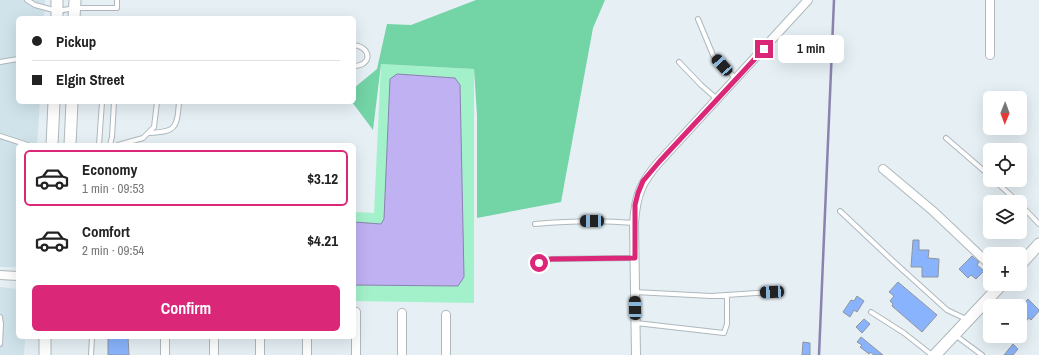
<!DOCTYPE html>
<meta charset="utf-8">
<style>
body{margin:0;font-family:"Archivo Narrow",sans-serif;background:#f2f2f2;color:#222;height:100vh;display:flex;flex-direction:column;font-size:15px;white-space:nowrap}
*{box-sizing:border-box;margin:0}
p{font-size:13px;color:#767676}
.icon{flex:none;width:22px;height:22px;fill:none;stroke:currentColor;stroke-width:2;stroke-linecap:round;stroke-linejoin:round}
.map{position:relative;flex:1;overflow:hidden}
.side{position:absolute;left:16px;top:143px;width:340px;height:196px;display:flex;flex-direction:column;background:#fff;border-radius:6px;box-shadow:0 4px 16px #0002}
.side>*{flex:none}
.hud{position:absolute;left:16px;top:16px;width:340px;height:88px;border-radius:6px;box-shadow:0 4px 16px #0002;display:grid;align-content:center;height:88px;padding:0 16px;background:#fff}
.needle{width:26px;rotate:181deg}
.tools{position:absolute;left:983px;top:91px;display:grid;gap:8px}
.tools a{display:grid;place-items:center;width:44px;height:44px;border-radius:6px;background:#fff;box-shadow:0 4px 16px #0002;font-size:20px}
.end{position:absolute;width:18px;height:18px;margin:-9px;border:5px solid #db2777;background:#fff;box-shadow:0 0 0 2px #fff}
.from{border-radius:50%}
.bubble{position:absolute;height:28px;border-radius:6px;background:#fff;box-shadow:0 4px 16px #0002;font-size:13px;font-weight:700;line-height:28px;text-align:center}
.car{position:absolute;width:12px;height:24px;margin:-12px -6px;border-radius:5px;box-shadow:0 0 3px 1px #0007;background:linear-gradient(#222 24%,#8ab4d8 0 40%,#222 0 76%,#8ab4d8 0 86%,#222 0)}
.hud b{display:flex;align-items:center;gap:14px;height:38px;font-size:15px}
.hud b+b{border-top:1px solid #e0e0e0}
.hud i{width:10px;height:10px;background:#222}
ul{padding:7px 0 0;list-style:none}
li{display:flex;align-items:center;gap:12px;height:56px;margin:0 8px 6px;padding:0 8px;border:2px solid transparent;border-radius:6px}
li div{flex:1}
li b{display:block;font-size:15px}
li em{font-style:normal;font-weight:700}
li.active{border-color:#db2777}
li>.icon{width:36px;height:36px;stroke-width:1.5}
.primary-button{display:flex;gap:8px;margin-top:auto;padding:8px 16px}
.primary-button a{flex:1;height:46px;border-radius:6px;background:#db2777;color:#fff;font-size:16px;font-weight:700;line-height:46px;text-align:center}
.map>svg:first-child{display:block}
</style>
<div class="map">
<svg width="1039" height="355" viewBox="0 0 1039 355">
<rect width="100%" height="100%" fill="#e5eff4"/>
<!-- built -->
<path fill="#d0e3eb" d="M 0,0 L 45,0 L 44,18 L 18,18 L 18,102 L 40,102 L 37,145 L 18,145 L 18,267 L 0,267 Z
M 0,287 L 18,289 L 18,337 L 25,337 L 24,355 L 0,355 Z"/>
<!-- green -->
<path fill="#a3f1ca" d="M 381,64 L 474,69 L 474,303 L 354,301 L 354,212 L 374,213 Z"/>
<!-- forest -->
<path fill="#73d4a6" d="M 476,0 L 605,0 L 593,28 L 561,202 L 477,218 L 477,115 L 474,69 L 381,64 L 373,130 L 352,102 L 354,102 L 354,88 L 377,69 L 387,24 L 411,25 Z"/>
<!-- water -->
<path fill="#bfb1f2" stroke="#8b82b0" d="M 397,74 L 455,78 L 460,85 L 464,277 L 458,286 L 354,285 L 354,222 L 381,224 L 384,219 L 390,79 Z"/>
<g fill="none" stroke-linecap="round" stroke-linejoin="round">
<!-- stream -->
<path stroke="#8b82b0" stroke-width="2.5" d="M 819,355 L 834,0"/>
</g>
<!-- building -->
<path fill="#89b3fc" stroke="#90959d" d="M 913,240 L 919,240 L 919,250 L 929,250 L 928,258 L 939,259 L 938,277 L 922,277 L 922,267 L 911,267 Z
M 972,256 L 979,262 L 977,265 L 984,271 L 976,279 L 971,275 L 968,278 L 959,269 Z
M 898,282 L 937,315 L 922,332 L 892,306 L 893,304 L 890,301 L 894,296 L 889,292 Z
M 857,296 L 864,301 L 857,312 L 854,310 L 850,317 L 843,312 L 851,300 L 854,301 Z
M 1028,299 L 1039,310 L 1039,311 L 1031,320 L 1029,318 L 1020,328 L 1020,308 Z
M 864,319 L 870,324 L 862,333 L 856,327 Z
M 108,337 L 128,337 L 129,355 L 108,355 Z
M 861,337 L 883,355 L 874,355 L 870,352 L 869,354 L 860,347 L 862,345 L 857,342 Z
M 803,342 L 810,343 L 810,355 L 802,355 Z
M 1013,344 L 1018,349 L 1013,355 L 1004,355 Z"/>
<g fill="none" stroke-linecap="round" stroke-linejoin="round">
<!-- lane casing -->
<g stroke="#aeb8bd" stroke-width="6">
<path id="lane" d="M 27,0 L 35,5 L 57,11 L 75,8 L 117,8 L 117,0
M 698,19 L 713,55 L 736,79
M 354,45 C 373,48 371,66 354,66
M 0,62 L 18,59
M 679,62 L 701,85 L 717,99
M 149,133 C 176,132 177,128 179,102
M 0,136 L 28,145
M 946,138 L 990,176
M 99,145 L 102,102
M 110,145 L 112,137 L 114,102
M 118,145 L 143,138 L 154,127 L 157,102
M 994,180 L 1018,202
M 1020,204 L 1039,224
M 840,211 L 894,262 L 947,310 L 968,320
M 535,224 C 568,221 601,220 634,223
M 539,263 L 544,260 L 551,259 L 634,258
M 635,292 L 711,296 L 772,292
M 871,312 L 904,333 L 932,355
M 0,317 L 1,324 L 0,344
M 636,323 L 724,333 L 727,324 L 727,296
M 955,335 L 982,355
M 91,355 L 92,337"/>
</g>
<!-- street casing -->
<g stroke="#aeb8bd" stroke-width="10">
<path id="street" d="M 990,0 L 990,55
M 883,169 L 933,211 L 990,265
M 0,275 L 18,276
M 356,312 L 356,355
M 402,313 L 402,355
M 260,337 L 260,355
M 307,337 L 307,355
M 165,355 L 165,337
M 214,355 L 214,337
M 446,355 L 446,315
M 636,355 L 634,223 C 636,195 641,182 660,161 L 808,0"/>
</g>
<!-- secondary casing -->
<g stroke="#aeb8bd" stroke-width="13">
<path id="secondary" d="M 57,18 L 57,0
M 74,18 L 75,0
M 52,145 L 54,102
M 70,145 L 72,102
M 1020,265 L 1039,244
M 45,355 L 45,337
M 935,355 L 1002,284"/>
</g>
<!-- lane -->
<use href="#lane" stroke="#fff" stroke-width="4"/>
<!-- street -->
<use href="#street" stroke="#fff" stroke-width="8"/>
<!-- secondary -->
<use href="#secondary" stroke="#fff" stroke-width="11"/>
</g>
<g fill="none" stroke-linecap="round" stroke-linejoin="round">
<!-- route -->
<path stroke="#db2777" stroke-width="5" d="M 539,263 L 551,259 L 635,258 L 635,205 L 638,193 L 643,181 L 660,161 L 764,49"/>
</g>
</svg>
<div class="tools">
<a><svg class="needle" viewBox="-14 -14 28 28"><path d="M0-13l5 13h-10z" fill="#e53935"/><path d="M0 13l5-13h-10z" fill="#767676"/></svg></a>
<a><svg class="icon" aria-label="locate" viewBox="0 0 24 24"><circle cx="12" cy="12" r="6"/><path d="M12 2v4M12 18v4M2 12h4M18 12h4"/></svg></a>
<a><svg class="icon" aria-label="layers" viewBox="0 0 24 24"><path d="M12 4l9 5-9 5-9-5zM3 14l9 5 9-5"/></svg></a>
<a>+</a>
<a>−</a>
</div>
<i class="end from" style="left:539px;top:263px"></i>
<i class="end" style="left:764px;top:49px"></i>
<div class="bubble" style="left:778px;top:35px;width:66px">1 min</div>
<i class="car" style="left:722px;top:65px;rotate:318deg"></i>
<i class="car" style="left:592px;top:221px;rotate:269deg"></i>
<i class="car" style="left:772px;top:292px;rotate:267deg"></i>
<i class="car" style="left:635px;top:308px;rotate:359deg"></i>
<div class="hud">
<b><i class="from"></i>Pickup</b>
<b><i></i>Elgin Street</b>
</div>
<section class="side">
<ul>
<li class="active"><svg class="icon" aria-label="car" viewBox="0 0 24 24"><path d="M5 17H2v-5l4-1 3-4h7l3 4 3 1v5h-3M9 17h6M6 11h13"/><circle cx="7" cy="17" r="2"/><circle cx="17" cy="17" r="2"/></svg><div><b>Economy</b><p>1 min · 09:53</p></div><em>$3.12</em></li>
<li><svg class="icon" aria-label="car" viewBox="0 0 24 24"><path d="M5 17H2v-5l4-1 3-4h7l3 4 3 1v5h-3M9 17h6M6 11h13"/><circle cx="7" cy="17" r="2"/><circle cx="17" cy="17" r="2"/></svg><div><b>Comfort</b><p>2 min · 09:54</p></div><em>$4.21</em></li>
</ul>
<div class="primary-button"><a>Confirm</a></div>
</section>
</div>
